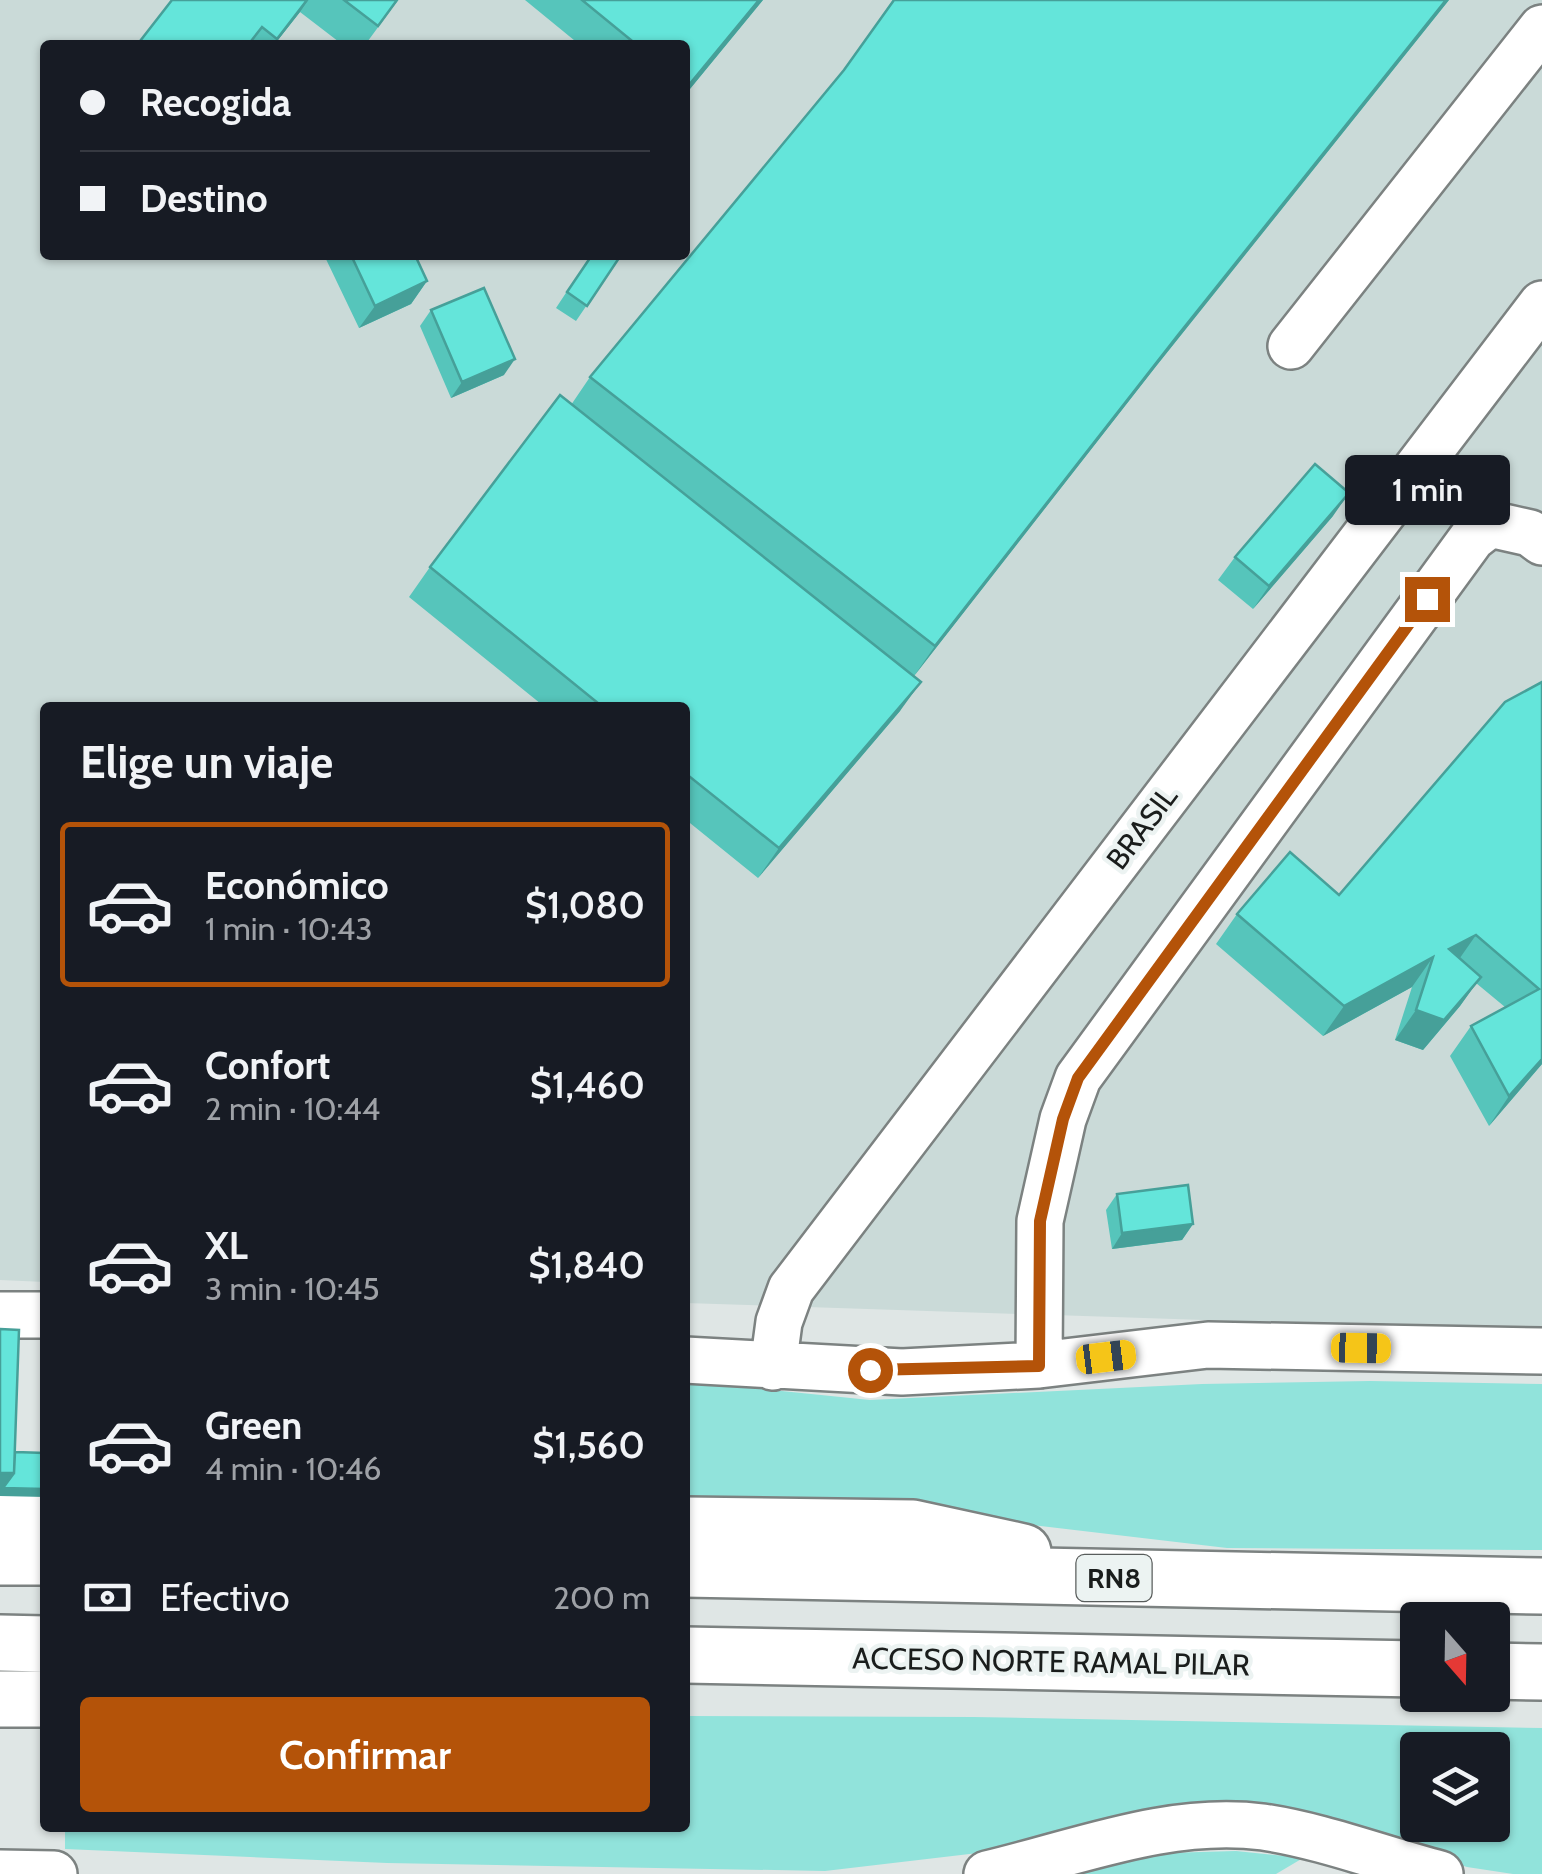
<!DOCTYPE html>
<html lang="es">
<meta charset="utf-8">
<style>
body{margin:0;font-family:Cabin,sans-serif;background:#242831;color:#f1f3f6;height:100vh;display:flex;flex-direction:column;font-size:38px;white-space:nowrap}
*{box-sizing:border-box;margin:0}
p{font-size:32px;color:#9ea1a6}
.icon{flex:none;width:55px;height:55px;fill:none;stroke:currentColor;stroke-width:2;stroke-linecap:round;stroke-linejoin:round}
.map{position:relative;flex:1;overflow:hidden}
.side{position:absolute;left:40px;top:702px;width:650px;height:1130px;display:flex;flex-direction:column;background:#171b24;border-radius:10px;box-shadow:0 2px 8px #0004}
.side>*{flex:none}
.guide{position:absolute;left:40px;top:40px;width:650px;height:220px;border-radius:10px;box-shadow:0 2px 8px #0004;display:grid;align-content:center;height:220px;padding:0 40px;background:#171b24}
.needle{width:65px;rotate:160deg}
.controls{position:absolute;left:1400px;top:1602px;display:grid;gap:20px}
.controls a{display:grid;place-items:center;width:110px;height:110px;border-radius:10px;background:#171b24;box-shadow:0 2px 8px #0004;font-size:50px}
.end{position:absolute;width:45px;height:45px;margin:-22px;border:12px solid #b45309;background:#fff;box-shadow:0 0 0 5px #fff}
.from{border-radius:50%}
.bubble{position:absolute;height:70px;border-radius:10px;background:#171b24;box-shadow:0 2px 8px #0004;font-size:32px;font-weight:600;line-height:70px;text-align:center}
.car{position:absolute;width:30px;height:60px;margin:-30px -15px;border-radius:12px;box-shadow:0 0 8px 2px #0007;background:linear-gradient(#f5c518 24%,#345 0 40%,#f5c518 0 76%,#345 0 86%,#f5c518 0)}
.guide b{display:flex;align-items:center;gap:35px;height:95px;font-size:38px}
.guide b+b{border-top:2px solid #363941}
.guide i{width:25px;height:25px;background:#f1f3f6}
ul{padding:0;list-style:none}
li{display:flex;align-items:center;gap:30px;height:165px;margin:0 20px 15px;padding:0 20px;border:5px solid transparent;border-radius:10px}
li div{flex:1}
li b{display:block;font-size:38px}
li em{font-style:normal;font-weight:600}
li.active{border-color:#b45309}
li>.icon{width:90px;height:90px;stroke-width:1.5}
h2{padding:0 40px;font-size:45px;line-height:120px}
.pay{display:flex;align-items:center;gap:25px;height:110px;padding:0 40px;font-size:38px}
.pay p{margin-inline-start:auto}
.primary-button{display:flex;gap:20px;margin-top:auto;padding:20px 40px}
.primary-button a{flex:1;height:115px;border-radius:10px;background:#b45309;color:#fff;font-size:40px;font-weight:600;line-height:115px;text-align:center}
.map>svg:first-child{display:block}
</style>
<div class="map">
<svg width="1542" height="1874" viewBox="0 0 1542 1874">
<rect width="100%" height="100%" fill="#dfe6e5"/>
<!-- built -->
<path fill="#cadad8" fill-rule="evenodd" d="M 0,0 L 1542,0 L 1542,1331 L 685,1303 L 685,708 L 45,708 L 45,1282 L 0,1280 ZM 45,45 L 685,45 L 685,255 L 45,255 Z"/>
<!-- green -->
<path fill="#91e3db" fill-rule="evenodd" d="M 685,1381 L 870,1400 L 1202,1384 L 1370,1381 L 1542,1384 L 1542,1550 L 1227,1548 L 939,1514 L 685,1504 Z
M 685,1716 L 973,1717 L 1542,1728 L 1542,1874 L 1513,1874 L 1467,1867 L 1345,1828 L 995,1851 L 825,1871 L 387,1863 L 65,1849 L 65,1828 L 685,1828 ZM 1418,1750 L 1492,1750 L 1492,1825 L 1418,1825 Z
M 1236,1851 L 1303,1858 L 1276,1874 L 1075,1874 L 1166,1853 Z"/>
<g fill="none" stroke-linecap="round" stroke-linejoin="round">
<!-- minor casing -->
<g stroke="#7c8281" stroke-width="50">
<path id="minor" d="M 1291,346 L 1542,28
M 0,1315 L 45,1315
M 685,1360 L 902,1372 L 1039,1365 L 1208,1345 L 1542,1351
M 1039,1365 L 1040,1221 L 1063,1119 L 1078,1078 L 1472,538 L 1490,524 L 1530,533 L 1542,542
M 773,1367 L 779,1322 L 791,1289 L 1542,304
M 0,1873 L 54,1874
M 987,1874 C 1076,1853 1169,1815 1263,1827 C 1323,1836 1382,1859 1440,1874"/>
</g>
<!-- highway casing -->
<g stroke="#7c8281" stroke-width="60">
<path id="highway" d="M 0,1516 L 45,1516
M 685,1525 L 913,1528 L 1023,1552
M 0,1557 L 45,1557
M 685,1569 L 1542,1586
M 0,1643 L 45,1644
M 685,1655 L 1418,1669
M 1492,1671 L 1542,1672
M 0,1699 L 45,1699"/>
</g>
<!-- minor -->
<use href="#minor" stroke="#fff" stroke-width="45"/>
<!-- highway -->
<use href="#highway" stroke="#fff" stroke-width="55"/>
</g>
<!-- wall -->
<path fill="#56c5bb" d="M 172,0 L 398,0 L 365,45 L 343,45 L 300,12 L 274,45 L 137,45 Z
M 525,0 L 763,0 L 685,95 L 685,45 L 580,45 Z
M 893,0 L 1449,0 L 1157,365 L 914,676 L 900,711 L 758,878 L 685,819 L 685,708 L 546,708 L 409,597 L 430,567 L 571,405 L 590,377 L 844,70 Z
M 324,255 L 415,255 L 427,281 L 411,304 L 359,328 Z
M 591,255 L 621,255 L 576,321 L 556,308 Z
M 431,310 L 504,375 L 451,398 L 420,326 Z
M 1333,516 L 1253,609 L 1218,580 L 1235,557 Z
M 1542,682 L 1542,1064 L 1489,1126 L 1450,1056 L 1471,1026 L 1505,1007 L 1476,983 L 1460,1006 L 1423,1050 L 1395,1040 L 1412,987 L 1323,1036 L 1216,944 L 1237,914 L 1339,895 Z
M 1117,1194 L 1193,1224 L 1182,1240 L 1112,1249 L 1106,1210 Z"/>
<!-- shaded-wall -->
<path fill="#46a099" d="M 307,0 L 308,0 L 300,12 L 274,45 L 272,45 Z
M 759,0 L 763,0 L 685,95 L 685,91 Z
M 1446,0 L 1449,0 L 1157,365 L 914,676 L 935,646 L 1178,335 Z
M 427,281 L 411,304 L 359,328 L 375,306 Z
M 515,359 L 504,375 L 451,398 L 462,382 Z
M 1349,493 L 1333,516 L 1253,609 L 1269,586 Z
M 921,682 L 900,711 L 758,878 L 779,848 Z
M 1476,935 L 1455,965 L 1449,949 Z
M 1433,957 L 1412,987 L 1323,1036 L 1344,1006 Z
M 1481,977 L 1460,1006 L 1423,1050 L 1395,1040 L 1416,1010 Z
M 1542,1059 L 1542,1064 L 1489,1126 L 1509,1096 Z
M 1193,1224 L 1182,1240 L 1112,1249 L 1122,1233 Z
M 0,1473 L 14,1473 L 45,1489 L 45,1497 L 0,1496 Z"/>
<!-- building -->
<path fill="#64e5da" stroke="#46a099" stroke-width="2.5" d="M 172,0 L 307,0 L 277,39 L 262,27 L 248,45 L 137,45 Z
M 344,0 L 397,0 L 378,26 Z
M 582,0 L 759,0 L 688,86 L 685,84 L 685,45 L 637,45 Z
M 894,0 L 1446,0 L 1178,335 L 935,646 L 590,377 L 844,70 Z
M 351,255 L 415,255 L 427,281 L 375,306 Z
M 592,255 L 621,255 L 587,306 L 567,292 Z
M 484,288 L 515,359 L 462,382 L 431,310 Z
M 560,395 L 921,682 L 779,848 L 685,773 L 685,708 L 604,708 L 430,567 Z
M 1315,464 L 1349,493 L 1269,586 L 1235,557 Z
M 1542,682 L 1542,1059 L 1509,1096 L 1471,1026 L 1539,989 L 1476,935 L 1449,949 L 1481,977 L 1444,1020 L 1416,1010 L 1433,957 L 1344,1006 L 1237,914 L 1290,852 L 1339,895 L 1505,702 Z
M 1188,1185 L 1193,1224 L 1122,1233 L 1117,1194 Z
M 0,1329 L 19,1330 L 14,1473 L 0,1473 Z
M 15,1452 L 45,1453 L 45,1489 L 3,1488 L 14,1473 Z"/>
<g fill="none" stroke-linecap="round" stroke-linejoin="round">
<!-- route -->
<path stroke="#b45309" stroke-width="12" d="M 870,1370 L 1039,1366 L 1040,1221 L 1063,1119 L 1078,1078 L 1427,599"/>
</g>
<g text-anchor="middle" stroke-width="9" stroke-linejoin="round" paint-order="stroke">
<!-- shield labels -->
<rect fill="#ecf3f2" stroke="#595d5c" stroke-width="2.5" x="1076.5" y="1555" width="75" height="46" rx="8"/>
<g font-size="28" font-weight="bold" fill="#1a1d1c">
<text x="1114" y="1588">RN8</text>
</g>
<!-- street labels -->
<g font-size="30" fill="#1a1d1c" stroke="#ecf3f2">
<text transform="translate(1142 828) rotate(-53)" y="10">BRASIL</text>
<text transform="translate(1051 1662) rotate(1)" y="10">ACCESO NORTE RAMAL PILAR</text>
</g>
</g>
</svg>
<div class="controls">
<a><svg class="needle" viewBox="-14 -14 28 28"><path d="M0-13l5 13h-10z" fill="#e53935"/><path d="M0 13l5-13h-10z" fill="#9ea1a6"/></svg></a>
<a><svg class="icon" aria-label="layers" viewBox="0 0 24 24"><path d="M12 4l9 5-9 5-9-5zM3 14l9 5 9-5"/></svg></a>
</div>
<i class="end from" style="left:870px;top:1370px"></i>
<i class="end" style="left:1427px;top:599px"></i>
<div class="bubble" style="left:1345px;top:455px;width:165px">1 min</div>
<i class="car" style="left:1361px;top:1348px;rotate:91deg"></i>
<i class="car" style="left:1106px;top:1357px;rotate:83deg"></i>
<div class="guide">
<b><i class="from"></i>Recogida</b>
<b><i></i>Destino</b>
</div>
<section class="side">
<h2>Elige un viaje</h2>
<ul>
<li class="active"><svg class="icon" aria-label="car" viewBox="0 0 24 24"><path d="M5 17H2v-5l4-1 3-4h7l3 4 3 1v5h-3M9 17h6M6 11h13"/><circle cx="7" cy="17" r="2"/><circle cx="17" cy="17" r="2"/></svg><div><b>Económico</b><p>1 min · 10:43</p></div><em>$1,080</em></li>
<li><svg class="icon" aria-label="car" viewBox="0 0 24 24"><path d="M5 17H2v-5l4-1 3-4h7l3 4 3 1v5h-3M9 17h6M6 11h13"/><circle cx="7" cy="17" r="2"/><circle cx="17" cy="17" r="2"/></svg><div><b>Confort</b><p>2 min · 10:44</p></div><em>$1,460</em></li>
<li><svg class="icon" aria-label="car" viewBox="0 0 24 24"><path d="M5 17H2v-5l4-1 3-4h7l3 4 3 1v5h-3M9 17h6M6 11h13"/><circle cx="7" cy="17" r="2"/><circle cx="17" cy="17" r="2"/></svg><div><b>XL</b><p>3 min · 10:45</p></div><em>$1,840</em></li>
<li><svg class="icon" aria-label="car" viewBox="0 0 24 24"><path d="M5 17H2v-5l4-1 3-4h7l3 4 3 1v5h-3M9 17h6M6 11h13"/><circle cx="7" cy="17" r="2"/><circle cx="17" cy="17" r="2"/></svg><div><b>Green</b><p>4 min · 10:46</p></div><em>$1,560</em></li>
</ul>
<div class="pay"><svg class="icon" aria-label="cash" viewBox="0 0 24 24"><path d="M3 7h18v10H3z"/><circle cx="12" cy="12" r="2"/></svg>Efectivo<p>200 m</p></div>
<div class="primary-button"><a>Confirmar</a></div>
</section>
</div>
